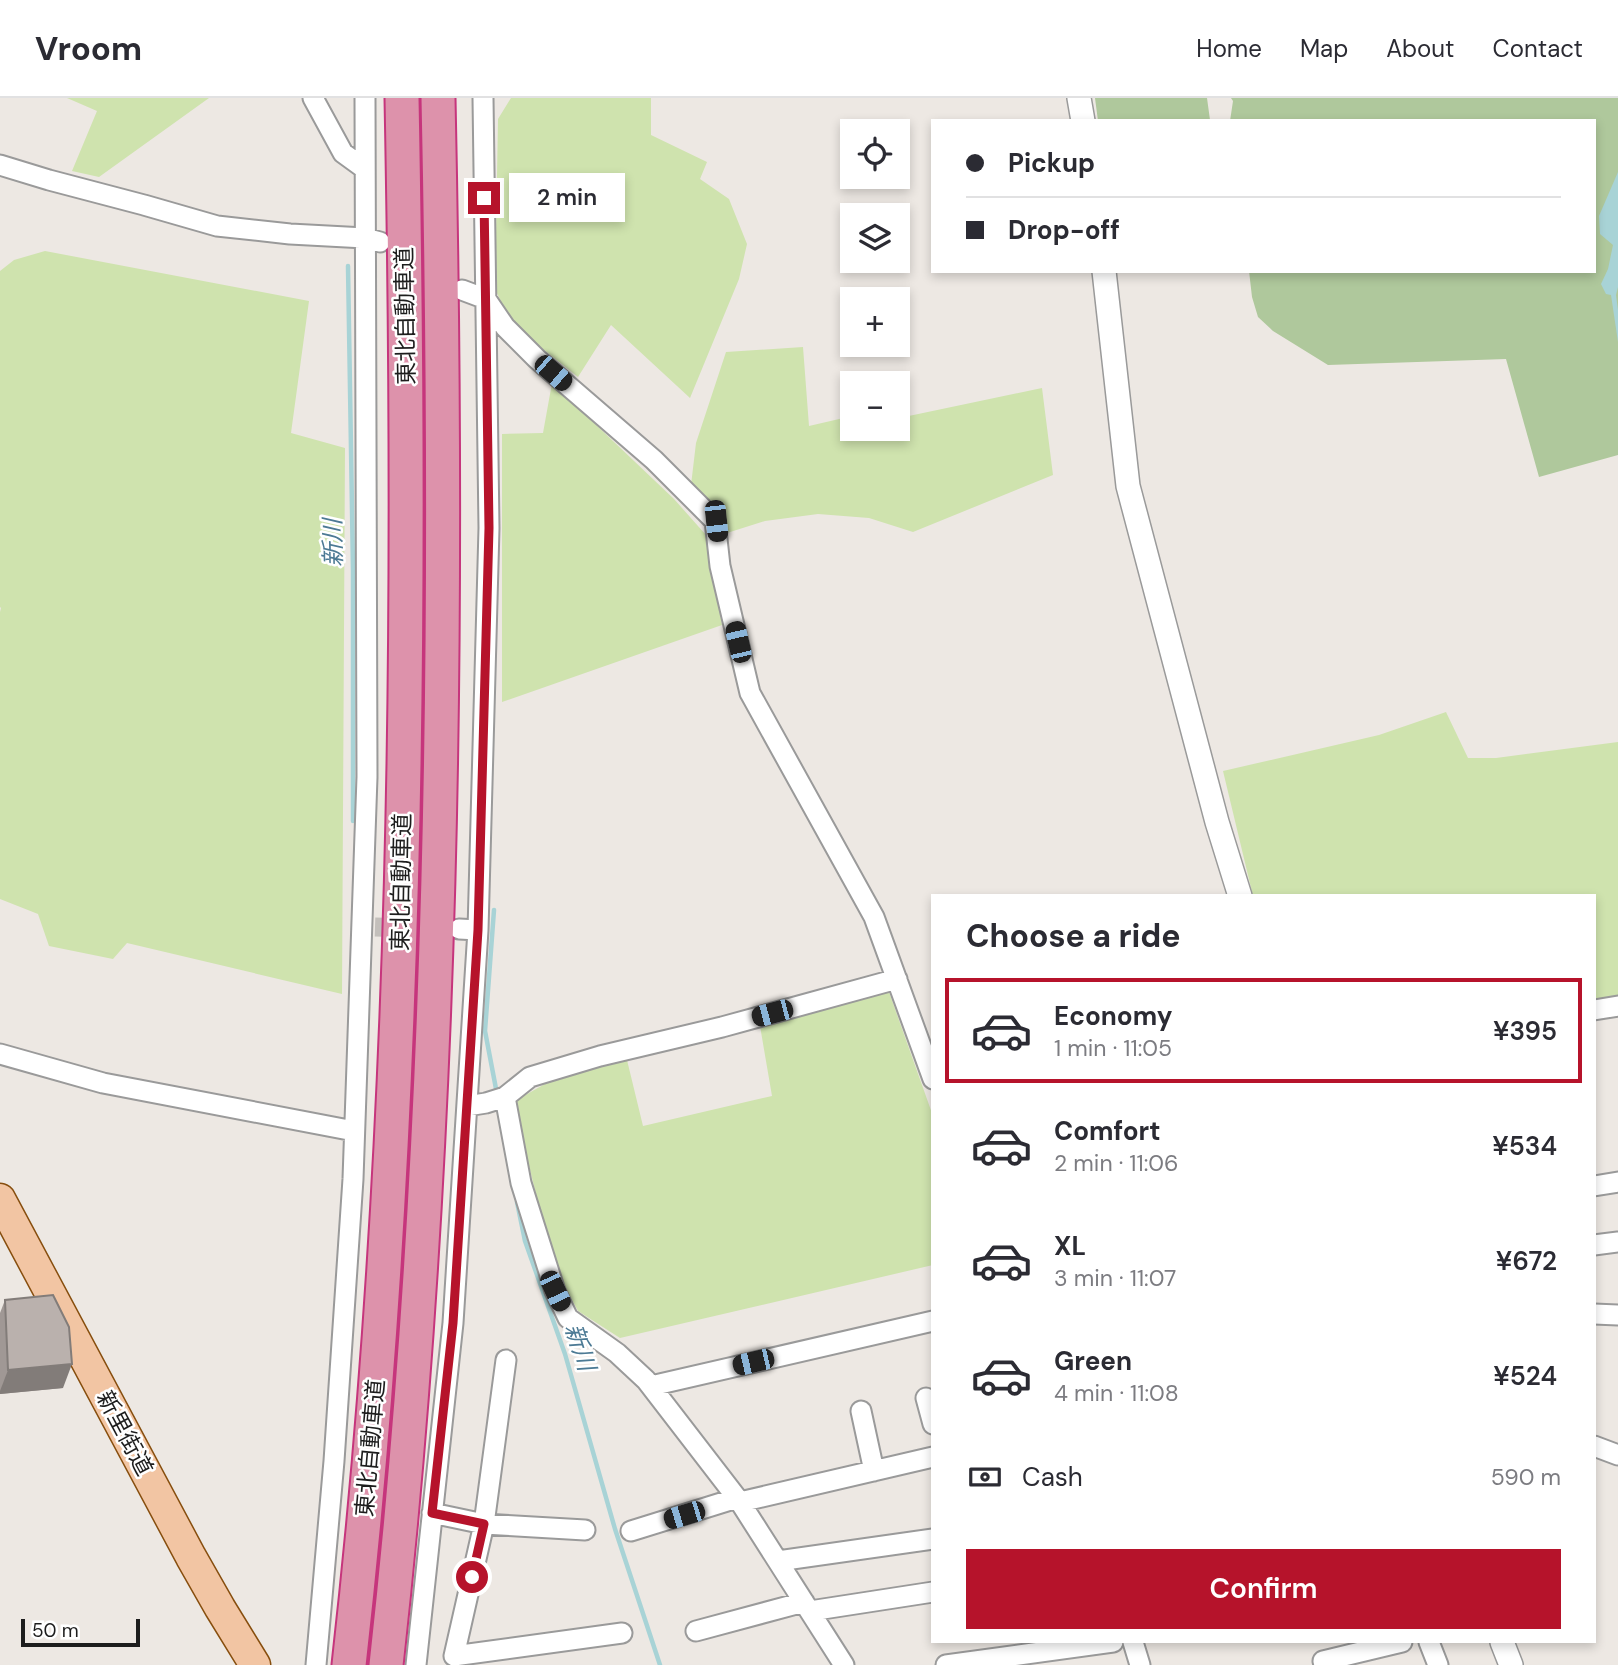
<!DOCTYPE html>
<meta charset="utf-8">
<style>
body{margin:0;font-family:"DM Sans","Noto Sans JP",sans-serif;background:#f2f2f3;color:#2b2b33;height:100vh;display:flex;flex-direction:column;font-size:26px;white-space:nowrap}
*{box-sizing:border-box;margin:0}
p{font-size:23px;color:#7c7c81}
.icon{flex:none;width:38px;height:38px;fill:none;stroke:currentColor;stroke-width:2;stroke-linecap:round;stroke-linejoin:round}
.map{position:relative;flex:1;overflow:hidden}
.sheet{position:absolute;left:931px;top:796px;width:665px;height:749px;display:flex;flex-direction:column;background:#fff;border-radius:0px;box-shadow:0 4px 10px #0003}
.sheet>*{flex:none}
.top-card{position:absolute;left:931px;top:21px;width:665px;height:154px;border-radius:0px;box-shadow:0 4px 10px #0003;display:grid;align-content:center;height:154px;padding:0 35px;background:#fff}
.tools{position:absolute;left:840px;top:21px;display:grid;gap:14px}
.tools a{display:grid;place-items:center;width:70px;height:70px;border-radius:0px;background:#fff;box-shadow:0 4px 10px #0003;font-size:35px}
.scale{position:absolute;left:21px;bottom:18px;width:119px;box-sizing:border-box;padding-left:7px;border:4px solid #1d1d1d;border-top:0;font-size:19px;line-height:24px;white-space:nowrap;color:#1d1d1d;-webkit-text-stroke:5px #fff;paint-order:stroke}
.end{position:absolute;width:32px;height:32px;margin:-16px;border:9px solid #b6132b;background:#fff;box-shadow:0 0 0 4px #fff}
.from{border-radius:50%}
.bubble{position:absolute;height:49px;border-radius:0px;background:#fff;box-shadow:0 4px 10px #0003;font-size:23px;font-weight:600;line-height:49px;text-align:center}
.car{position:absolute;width:21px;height:42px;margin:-21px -10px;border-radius:9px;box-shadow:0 0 5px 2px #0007;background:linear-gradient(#222 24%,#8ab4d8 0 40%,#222 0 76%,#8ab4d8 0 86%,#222 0)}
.top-card b{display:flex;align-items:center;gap:24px;height:66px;font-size:26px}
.top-card b+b{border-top:2px solid #e1e1e2}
.top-card i{width:18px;height:18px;background:#2b2b33}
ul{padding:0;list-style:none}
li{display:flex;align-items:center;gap:21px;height:105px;margin:0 14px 10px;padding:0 21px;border:4px solid transparent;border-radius:0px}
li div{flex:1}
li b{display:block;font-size:26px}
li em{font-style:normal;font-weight:600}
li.on{border-color:#b6132b}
li>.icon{width:63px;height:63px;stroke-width:1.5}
h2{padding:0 35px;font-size:32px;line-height:84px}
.pay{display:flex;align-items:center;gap:18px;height:77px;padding:0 35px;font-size:26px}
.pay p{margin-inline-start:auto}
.primary-button{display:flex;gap:14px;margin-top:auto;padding:14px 35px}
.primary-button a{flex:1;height:80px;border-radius:0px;background:#b6132b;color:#fff;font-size:28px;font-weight:600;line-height:80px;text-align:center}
header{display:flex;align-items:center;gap:42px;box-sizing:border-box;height:98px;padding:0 35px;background:#fff;border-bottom:2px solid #e1e1e2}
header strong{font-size:33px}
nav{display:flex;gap:38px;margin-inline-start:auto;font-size:24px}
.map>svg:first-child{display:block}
</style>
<header>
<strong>Vroom</strong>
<nav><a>Home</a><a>Map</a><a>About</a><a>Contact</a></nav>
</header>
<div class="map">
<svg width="1618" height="1567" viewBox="0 0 1618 1567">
<rect width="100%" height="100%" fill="#ede8e3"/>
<!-- grass -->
<path fill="#cfe3ae" d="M 67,0 L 209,0 L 99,79 L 72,73 L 97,13 Z
M 511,0 L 651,0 L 651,37 L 707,64 L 700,81 L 729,101 L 747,146 L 739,181 L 690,300 L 611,227 L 578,279 L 524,236 L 508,218 L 495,191 L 498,21 Z
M 45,153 L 309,203 L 291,335 L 345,350 L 342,896 L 127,845 L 113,861 L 49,848 L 38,816 L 0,801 L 0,514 L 1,510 L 0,509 L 0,173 L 14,162 Z
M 803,249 L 809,328 L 852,318 L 852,331 L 898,331 L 898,306 L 900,306 L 904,319 L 1042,290 L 1053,377 L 913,434 L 869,420 L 818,416 L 765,423 L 727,435 L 725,415 L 691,387 L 696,345 L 726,254 Z
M 552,285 L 674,401 L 706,437 L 722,527 L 502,604 L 502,336 L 543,335 Z
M 1446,614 L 1468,660 L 1496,660 L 1618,644 L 1618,903 L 1594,906 L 1594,798 L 1253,798 L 1223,673 L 1379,637 Z
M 889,894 L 933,1018 L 933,1167 L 620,1240 L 578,1213 L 554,1168 L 513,1004 L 575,969 L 627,962 L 643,1028 L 772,998 L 760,928 Z"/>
<!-- forest -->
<path fill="#afc89c" d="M 1095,0 L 1207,0 L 1210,22 L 1098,23 Z
M 1231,0 L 1618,0 L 1618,357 L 1539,379 L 1506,261 L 1328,267 L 1273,233 L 1258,219 L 1252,199 L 1249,173 L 1594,173 L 1594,23 L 1230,23 L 1233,3 Z"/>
<!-- water -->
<path fill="#a8d3d6" d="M 1618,74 L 1618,189 L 1616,197 L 1618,212 L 1618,244 L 1611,197 L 1606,196 L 1601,186 L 1608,171 L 1613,147 L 1600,136 L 1599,118 Z"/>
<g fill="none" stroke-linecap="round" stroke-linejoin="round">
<!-- stream -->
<path stroke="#a8d3d6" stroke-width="4.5" d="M 348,168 L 353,472 L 353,723
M 494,812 L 485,933 L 497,996
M 517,1104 L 525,1143 L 565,1256 L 615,1431 L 660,1567"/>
<!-- minor-tunnel -->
<path stroke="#c3bfbb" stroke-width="19" stroke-dasharray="19 10" stroke-linecap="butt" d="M 375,829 L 444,831"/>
<!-- minor casing -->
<g stroke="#9a9a9a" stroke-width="23">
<path id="minor" d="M 313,0 L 343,55 L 365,71
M 0,67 L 49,82 L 144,107 L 217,128 L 290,136 L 365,140 L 380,144
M 462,192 L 486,201 L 505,229 L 537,261 L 654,362 L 715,423 L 720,468 L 750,595 L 874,819 L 933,981
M 459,831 L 478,832
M 1594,912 L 1618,908
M 0,956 L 103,985 L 354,1033
M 505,999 L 521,1085 L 555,1193 L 568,1220 L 617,1255 L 646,1282 L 740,1404 L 844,1567
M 467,1008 L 486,1005 L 505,999 L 530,979 L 600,958 L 722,929 L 897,881
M 1594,1088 L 1618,1084
M 1594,1147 L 1618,1144
M 1594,1216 L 1618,1217
M 506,1262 L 484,1426 L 585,1432
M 651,1288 L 933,1223
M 926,1300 L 933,1326
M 861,1313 L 874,1373
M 1594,1348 L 1618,1357
M 740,1404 L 933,1359
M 432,1415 L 484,1426 L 454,1558 L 622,1535
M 631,1433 L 737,1400
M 778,1463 L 933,1441
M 810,1513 L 933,1494
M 696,1533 L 804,1504
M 1133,1544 L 1140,1567
M 1429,1544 L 1438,1567
M 316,1567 L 334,1363 L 353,1081 L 367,679 L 365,0
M 416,1567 L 453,1225 L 478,832 L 489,430 L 483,0
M 946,1567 L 1113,1544
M 1324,1567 L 1323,1563 L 1402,1544"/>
</g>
<!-- tertiary casing -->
<g stroke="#9a9a9a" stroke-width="26">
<path id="tertiary" d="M 1079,0 L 1083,23
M 1104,173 L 1128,388 L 1217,724 L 1240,798
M 1502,1544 L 1511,1567"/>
</g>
<!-- primary casing -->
<g stroke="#874e0e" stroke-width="33">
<path id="primary" d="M 0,1101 L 191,1459 L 220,1510 L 255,1567"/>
</g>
<!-- motorway casing -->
<g stroke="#c6357c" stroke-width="37">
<path id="motorway" d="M 349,1567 C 408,1047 412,523 402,0
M 386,1567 C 444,1047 449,523 438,0"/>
</g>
<!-- minor -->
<use href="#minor" stroke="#fff" stroke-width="19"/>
<!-- tertiary -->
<use href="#tertiary" stroke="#fff" stroke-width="23"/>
<!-- primary -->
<use href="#primary" stroke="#f2c5a3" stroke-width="30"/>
<!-- motorway -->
<use href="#motorway" stroke="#dd92ab" stroke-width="33"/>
</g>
<!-- wall -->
<path fill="#a09895" d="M 5,1202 L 63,1290 L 0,1296 L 0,1215 Z"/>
<!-- shaded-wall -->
<path fill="#827c79" d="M 72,1266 L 63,1290 L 0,1296 L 0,1293 L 8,1272 Z"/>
<!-- building -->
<path fill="#bab1ad" stroke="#827c79" stroke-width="2" d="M 53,1197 L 69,1229 L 72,1266 L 8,1272 L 5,1202 Z"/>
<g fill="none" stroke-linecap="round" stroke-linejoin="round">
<!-- route -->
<path stroke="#b6132b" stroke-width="9" d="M 472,1479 L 484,1426 L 432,1415 L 453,1225 L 478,832 L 489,430 L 484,100"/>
</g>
<g text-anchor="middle" stroke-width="5" stroke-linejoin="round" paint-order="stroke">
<!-- street labels -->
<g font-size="23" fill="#1d1d1d" stroke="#fff">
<text transform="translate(405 218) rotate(-91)" y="8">東北自動車道</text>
<text transform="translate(401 784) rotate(-89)" y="8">東北自動車道</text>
<text transform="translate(125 1335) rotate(62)" y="8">新里街道</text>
<text transform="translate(370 1350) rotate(-85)" y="8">東北自動車道</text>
</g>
<!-- water labels -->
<g font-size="24" font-style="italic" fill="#4c7a94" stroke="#fff">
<text transform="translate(333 445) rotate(-91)" y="8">新川</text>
<text transform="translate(580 1249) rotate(72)" y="8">新川</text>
</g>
</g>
</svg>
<div class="tools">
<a><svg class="icon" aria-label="locate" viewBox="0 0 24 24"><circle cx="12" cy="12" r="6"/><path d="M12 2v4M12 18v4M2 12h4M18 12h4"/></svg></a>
<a><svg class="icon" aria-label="layers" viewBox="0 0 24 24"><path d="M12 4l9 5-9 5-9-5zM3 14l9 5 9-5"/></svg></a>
<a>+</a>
<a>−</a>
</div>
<div class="scale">50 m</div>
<i class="end from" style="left:472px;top:1479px"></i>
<i class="end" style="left:484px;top:100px"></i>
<div class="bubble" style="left:509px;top:75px;width:116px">2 min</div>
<i class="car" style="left:553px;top:275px;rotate:131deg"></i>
<i class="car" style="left:716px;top:423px;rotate:174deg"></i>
<i class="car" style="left:738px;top:544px;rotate:347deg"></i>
<i class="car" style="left:772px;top:915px;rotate:255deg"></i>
<i class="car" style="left:555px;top:1193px;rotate:155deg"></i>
<i class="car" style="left:753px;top:1264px;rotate:257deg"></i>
<i class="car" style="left:684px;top:1417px;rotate:253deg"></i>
<div class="top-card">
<b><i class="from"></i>Pickup</b>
<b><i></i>Drop-off</b>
</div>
<section class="sheet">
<h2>Choose a ride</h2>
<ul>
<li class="on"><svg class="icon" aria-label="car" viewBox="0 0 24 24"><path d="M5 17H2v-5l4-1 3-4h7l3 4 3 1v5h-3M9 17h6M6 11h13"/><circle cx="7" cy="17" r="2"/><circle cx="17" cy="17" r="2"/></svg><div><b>Economy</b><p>1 min · 11:05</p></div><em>¥395</em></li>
<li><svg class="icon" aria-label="car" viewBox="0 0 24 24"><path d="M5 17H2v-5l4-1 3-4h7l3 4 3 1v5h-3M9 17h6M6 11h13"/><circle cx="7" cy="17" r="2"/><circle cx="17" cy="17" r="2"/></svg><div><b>Comfort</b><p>2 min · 11:06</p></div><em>¥534</em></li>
<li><svg class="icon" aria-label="car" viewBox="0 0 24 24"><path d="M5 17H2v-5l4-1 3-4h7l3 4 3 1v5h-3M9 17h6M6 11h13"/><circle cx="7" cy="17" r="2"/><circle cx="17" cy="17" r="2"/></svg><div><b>XL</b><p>3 min · 11:07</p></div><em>¥672</em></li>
<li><svg class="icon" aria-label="car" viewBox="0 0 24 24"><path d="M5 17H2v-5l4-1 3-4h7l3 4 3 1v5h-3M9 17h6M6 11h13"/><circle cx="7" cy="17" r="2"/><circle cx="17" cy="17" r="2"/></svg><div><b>Green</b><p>4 min · 11:08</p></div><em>¥524</em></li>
</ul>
<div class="pay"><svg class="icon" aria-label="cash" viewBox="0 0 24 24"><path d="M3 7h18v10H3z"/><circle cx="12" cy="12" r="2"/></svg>Cash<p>590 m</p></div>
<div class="primary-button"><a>Confirm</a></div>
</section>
</div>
